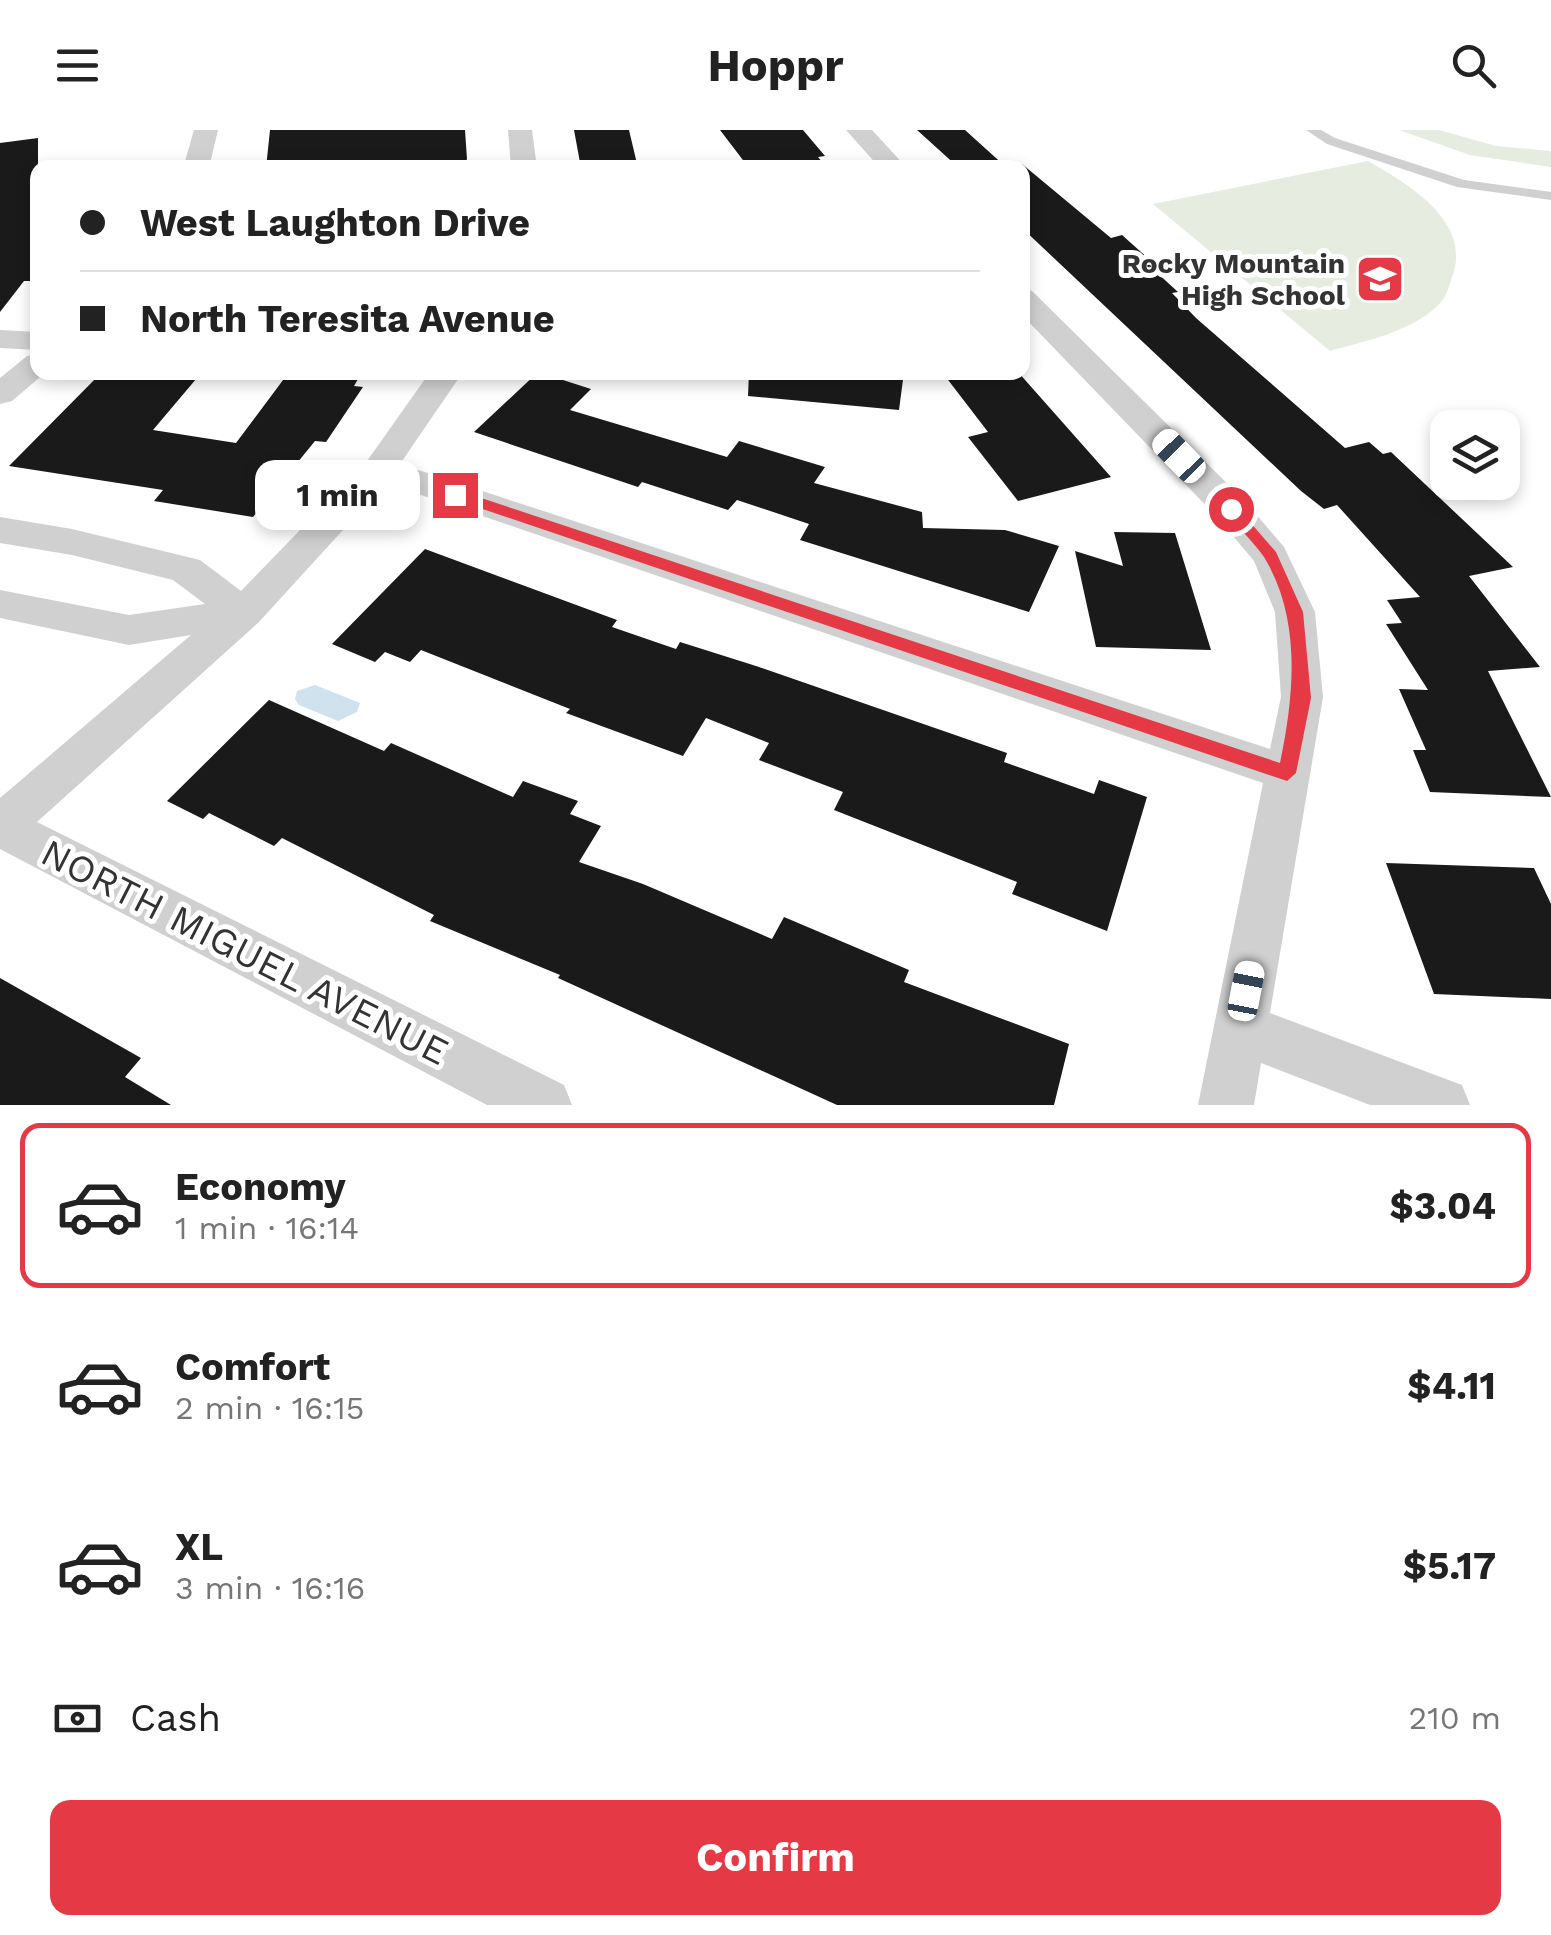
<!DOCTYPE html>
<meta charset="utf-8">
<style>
body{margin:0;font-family:"Work Sans",sans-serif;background:#f6f6f6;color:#222;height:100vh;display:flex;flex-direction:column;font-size:38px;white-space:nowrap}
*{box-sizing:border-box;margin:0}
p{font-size:32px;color:#767676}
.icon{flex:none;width:55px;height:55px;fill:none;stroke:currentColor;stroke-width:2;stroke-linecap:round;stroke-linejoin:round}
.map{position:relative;height:975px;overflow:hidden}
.side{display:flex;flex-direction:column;background:#fff;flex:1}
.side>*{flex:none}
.banner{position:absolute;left:30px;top:30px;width:1000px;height:220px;border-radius:20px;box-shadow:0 5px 15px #0003;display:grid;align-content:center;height:220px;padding:0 50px;background:#fff}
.controls{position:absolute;left:1430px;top:280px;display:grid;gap:20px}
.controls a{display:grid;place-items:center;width:90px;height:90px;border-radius:20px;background:#fff;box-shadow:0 5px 15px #0003;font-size:50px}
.end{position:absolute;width:45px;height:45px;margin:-22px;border:12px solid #e63946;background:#fff;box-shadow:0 0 0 5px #fff}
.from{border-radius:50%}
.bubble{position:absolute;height:70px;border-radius:20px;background:#fff;box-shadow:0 5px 15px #0003;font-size:32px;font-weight:700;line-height:70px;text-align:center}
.car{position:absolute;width:30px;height:60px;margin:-30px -15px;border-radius:12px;box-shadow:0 0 8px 2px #0007;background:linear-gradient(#fff 24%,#345 0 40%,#fff 0 76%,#345 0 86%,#fff 0)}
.banner b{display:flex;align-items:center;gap:35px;height:95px;font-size:38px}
.banner b+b{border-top:2px solid #e0e0e0}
.banner i{width:25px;height:25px;background:#222}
ul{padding:18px 0 0;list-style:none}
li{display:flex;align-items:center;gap:30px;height:165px;margin:0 20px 15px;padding:0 30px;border:5px solid transparent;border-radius:20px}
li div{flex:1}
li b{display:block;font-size:38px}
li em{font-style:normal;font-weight:700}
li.active{border-color:#e63946}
li>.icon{width:90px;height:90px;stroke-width:1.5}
.pay{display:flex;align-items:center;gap:25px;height:110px;padding:0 50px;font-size:38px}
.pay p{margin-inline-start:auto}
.cta{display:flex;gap:20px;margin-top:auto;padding:20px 50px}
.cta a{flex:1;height:115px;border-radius:20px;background:#e63946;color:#fff;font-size:40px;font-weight:700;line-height:115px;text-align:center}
header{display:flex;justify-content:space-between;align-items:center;height:130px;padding:0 50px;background:#fff;font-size:45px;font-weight:700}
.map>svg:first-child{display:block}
</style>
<header><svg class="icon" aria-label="menu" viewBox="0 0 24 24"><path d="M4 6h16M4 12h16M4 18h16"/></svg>Hoppr<svg class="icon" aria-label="search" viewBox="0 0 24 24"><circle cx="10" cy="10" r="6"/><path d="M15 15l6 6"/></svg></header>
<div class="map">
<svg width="1551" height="975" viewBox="0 0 1551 975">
<rect width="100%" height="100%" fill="#fff"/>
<!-- green -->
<path fill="#e6ecdf" d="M 1399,0 L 1439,0 L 1496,16 L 1551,21 L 1551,37 L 1470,25 Z
M 1368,31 C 1410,55 1475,93 1451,150 C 1449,157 1446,166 1442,171 C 1416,201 1365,211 1330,221 L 1153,74 Z"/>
<!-- water -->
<path fill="#cfe2ee" d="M 315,555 L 360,573 L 357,582 L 338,591 L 299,575 L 295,569 L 297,561 Z"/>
<!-- building -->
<path fill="#1a1a1a" d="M 270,0 L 465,0 L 467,29 L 463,38 L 266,38 Z
M 574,0 L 629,0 L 638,38 L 581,38 Z
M 720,0 L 803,0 L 825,26 L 818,27 L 827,38 L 749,38 Z
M 917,0 L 965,0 L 1007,38 L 959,38 Z
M 38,8 L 38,151 L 24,151 L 0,182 L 0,13 Z
M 1022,34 L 1111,108 L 1122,105 L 1160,139 L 1154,140 L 1178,162 L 1172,163 L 1196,188 L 1345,318 L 1369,312 L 1383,324 L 1391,322 L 1513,437 L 1469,446 L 1540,537 L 1488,541 L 1551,667 L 1430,662 L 1413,620 L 1426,620 L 1399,559 L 1428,560 L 1386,494 L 1402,493 L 1387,470 L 1420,467 L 1337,375 L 1324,379 L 1301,361 L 1022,98 Z
M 102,242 L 202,242 L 153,300 L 236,313 L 289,242 L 362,242 L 354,256 L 363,257 L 326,312 L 315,311 L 253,387 L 154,371 L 163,360 L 9,336 Z
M 538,242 L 591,259 L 570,280 L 727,327 L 739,311 L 825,337 L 814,353 L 922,382 L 923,398 L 1005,400 L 1059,416 L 1029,482 L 800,410 L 809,394 L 737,370 L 728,380 L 642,352 L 638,357 L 474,302 Z
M 749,242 L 904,242 L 899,280 L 748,266 Z
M 942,242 L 1018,242 L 1111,347 L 1018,371 L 968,307 L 988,302 Z
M 1114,402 L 1175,403 L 1211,520 L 1096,517 L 1075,421 L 1123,436 Z
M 425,419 L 617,490 L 612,497 L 676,519 L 680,512 L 756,536 L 1007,623 L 1004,632 L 1094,664 L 1099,650 L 1147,667 L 1107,801 L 1012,764 L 1017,752 L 834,680 L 843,662 L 759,630 L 769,613 L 706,588 L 683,626 L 566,583 L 570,579 L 421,520 L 410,532 L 385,522 L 375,532 L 332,514 Z
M 269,570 L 384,621 L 391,613 L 513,667 L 523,651 L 578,671 L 570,684 L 601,696 L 579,732 L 643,754 L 772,809 L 784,787 L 909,840 L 904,852 L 1069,914 L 1054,975 L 837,975 L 558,848 L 560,845 L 430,791 L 434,785 L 282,708 L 274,716 L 209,683 L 203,689 L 167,671 Z
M 1386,733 L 1534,738 L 1551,774 L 1551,869 L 1434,864 Z
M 0,848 L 141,928 L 125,947 L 171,975 L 0,975 Z"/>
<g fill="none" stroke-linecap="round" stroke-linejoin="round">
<!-- lane -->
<path fill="#d0d0d0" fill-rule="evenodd" d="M 1306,0 L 1321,0 L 1335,8 L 1464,50 L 1551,62 L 1551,70 L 1457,57 L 1327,14 Z"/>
<!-- street -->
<path fill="#d0d0d0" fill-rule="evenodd" d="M 194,0 L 218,0 L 209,38 L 183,38 Z
M 508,0 L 532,0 L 537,38 L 511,38 Z
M 846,0 L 872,0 L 907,38 L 880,38 Z
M 1022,158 L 1032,161 L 1244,370 L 1284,417 L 1315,482 L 1323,567 L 1270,883 L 1462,955 L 1470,975 L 1370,975 L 1261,933 L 1254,975 L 1198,975 L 1263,653 L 386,353 L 258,493 L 37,692 L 564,955 L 572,975 L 487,975 L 0,719 L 0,668 L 191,505 L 129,515 L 0,488 L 0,460 L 129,485 L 205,474 L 173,450 L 72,425 L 0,413 L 0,387 L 72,399 L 200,430 L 241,461 L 367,331 L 430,242 L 463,242 L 400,334 L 1270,619 L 1281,567 L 1275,482 L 1254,431 L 1218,388 L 1022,185 Z
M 0,200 L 38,202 L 38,220 L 0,218 Z
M 38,224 L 38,242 L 46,242 L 12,271 L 0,274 L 0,248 L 27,226 Z"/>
</g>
<!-- route -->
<path fill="#e63946" d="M 450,361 L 460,361 L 1280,633 C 1294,566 1302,489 1264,427 C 1252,410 1236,396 1224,379 L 1236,376 L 1276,422 L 1303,482 L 1311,568 L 1296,643 L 1287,651 L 450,368 Z"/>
<!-- icons -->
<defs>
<g id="school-square" transform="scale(2.5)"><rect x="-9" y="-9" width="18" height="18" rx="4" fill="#e63946" stroke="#fff"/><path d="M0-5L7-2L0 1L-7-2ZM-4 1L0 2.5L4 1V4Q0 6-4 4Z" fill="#fff"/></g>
</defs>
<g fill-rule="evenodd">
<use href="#school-square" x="1380" y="149"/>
</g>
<g text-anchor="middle" stroke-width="10" stroke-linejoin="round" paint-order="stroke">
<!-- far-poi labels -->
<g font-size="28" font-weight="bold" fill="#333" stroke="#fff" text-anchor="end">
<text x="1345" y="143">Rocky Mountain<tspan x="1345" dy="32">High School</tspan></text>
</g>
<!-- near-street labels -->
<g font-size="38" fill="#333" stroke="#fff">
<text transform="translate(245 822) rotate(27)" y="13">NORTH MIGUEL AVENUE</text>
</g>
</g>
</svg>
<div class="controls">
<a><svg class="icon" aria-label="layers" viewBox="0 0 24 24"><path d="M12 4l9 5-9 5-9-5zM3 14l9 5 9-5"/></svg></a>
</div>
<i class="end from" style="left:1231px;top:379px"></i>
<i class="end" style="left:455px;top:365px"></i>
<div class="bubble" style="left:255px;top:330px;width:165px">1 min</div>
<i class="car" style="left:1179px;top:326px;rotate:316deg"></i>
<i class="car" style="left:1246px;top:861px;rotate:11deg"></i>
<div class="banner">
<b><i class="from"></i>West Laughton Drive</b>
<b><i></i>North Teresita Avenue</b>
</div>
</div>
<section class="side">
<ul>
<li class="active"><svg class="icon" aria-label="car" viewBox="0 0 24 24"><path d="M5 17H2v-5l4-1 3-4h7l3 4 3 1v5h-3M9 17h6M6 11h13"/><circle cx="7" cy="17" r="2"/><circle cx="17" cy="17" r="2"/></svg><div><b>Economy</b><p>1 min · 16:14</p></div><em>$3.04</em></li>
<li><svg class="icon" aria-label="car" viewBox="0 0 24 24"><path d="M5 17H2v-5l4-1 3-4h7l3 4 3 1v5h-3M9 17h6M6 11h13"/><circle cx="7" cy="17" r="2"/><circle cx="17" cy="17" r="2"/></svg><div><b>Comfort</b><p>2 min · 16:15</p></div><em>$4.11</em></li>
<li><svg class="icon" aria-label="car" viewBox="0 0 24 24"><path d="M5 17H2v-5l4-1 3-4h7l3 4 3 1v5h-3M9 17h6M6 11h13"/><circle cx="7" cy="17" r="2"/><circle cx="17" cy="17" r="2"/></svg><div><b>XL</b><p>3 min · 16:16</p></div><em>$5.17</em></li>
</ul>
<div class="pay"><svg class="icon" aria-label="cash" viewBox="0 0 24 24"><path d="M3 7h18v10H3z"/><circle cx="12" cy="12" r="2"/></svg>Cash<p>210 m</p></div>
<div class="cta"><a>Confirm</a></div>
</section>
